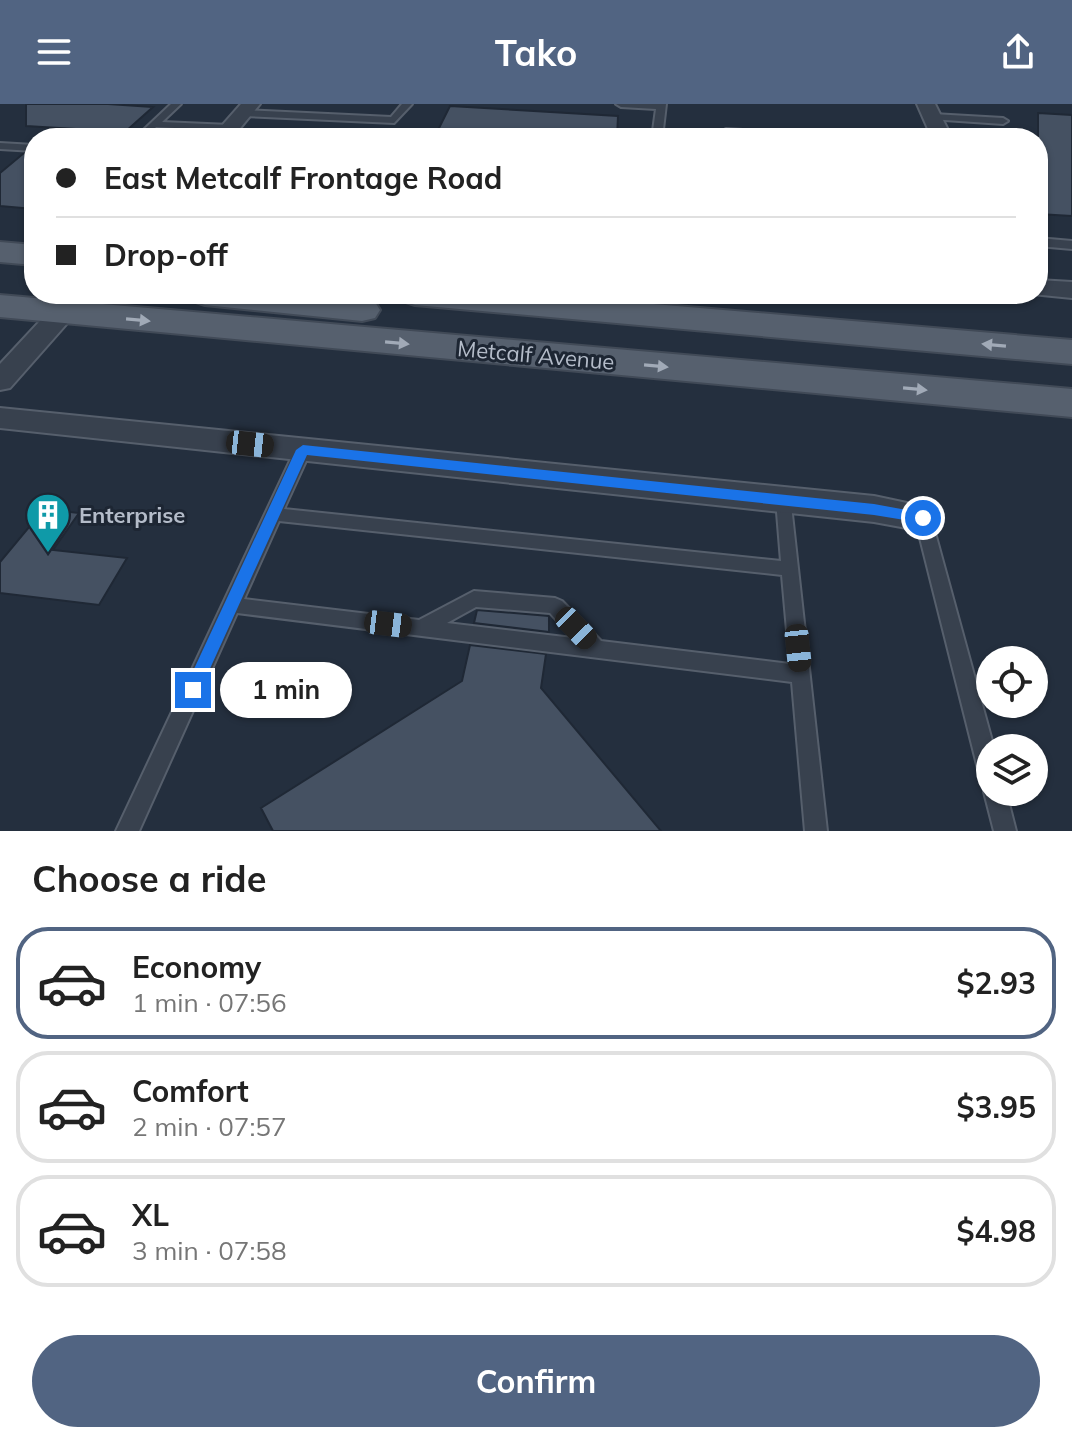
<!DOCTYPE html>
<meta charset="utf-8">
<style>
body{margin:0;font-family:Mulish,sans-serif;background:#f2f2f2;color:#222;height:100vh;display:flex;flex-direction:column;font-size:30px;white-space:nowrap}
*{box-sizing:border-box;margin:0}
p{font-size:26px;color:#767676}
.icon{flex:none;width:44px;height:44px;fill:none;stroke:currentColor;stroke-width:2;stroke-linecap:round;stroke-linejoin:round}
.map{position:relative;height:727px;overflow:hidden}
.sheet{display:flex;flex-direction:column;background:#fff;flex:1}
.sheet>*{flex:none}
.banner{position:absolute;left:24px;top:24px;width:1024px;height:176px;border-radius:32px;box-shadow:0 2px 6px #0004;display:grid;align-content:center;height:176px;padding:0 32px;background:#fff}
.fabs{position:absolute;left:976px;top:542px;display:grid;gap:16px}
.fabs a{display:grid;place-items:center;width:72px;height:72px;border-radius:50%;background:#fff;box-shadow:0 2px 6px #0004;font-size:40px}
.end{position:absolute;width:36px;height:36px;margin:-18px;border:10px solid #1a73e8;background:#fff;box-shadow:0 0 0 4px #fff}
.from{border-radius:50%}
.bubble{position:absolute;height:56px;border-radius:28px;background:#fff;box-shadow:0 2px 6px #0004;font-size:26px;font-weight:700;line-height:56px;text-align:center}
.car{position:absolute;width:24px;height:48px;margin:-24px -12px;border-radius:10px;box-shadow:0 0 6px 2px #0007;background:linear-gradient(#222 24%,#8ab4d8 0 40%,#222 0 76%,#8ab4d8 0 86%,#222 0)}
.banner b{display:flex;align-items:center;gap:28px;height:76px;font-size:30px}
.banner b+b{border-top:2px solid #e0e0e0}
.banner i{width:20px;height:20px;background:#222}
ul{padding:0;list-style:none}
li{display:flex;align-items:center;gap:24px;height:112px;margin:0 16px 12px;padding:0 16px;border:4px solid #e0e0e0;border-radius:32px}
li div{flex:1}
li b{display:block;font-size:30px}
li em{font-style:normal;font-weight:700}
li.active{border-color:#516482}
li>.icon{width:72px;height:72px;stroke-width:1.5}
h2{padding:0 32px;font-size:36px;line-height:96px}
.action{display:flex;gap:16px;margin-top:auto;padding:16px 32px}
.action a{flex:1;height:92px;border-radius:48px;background:#516482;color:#fff;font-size:32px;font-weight:700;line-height:92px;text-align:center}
header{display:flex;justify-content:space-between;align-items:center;height:104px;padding:0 32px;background:#516482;color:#fff;font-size:36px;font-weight:700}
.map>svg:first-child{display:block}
</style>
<header><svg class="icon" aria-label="menu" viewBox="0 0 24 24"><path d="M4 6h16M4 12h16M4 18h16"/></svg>Tako<svg class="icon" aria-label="share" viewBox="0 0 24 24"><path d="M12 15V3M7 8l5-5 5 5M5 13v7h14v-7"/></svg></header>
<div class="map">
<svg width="1072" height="727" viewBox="0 0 1072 727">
<rect width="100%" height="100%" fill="#242f3e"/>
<!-- building -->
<path fill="#455162" stroke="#1f2835" stroke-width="2" d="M 26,0 L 108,0 L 153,3 L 125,28 L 26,22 Z
M 450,2 L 618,12 L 617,34 L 435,32 Z
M 1038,9 L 1072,11 L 1072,112 L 1038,110 Z
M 24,49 L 34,50 L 34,105 L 0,102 L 0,69 Z
M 44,405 L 79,409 L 53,446 L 127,454 L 99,501 L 0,489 L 0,458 Z
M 477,506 L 549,512 L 549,528 L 474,519 Z
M 470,541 L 546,550 L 541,584 L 661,727 L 273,727 L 261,704 L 462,577 Z"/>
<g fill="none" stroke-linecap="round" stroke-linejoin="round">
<!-- service casing -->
<g stroke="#565f6c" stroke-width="4">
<path id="service" d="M 171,0 L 181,0 L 162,18 L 230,21 L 235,24 L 230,27 L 156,23 L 146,34 L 135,34 Z
M 402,0 L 412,0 L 394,19 L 243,12 L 238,9 L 243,6 L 391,13 Z
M 616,0 L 666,0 L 662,34 L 652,34 L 656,5 L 621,3 Z
M 933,10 L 1003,14 L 1008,17 L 1003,20 L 930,15 L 928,13 Z
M 726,25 L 823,31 L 828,34 L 731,31 L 731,34 L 721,34 L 721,28 Z
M 0,39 L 34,41 L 34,47 L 0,45 Z
M 1038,134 L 1072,137 L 1072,145 L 1038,142 Z
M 303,340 L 311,346 L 284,405 L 781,457 L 776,396 L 778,392 L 790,392 L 827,727 L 805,727 L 792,578 L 237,509 L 139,727 L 116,727 L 295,346 ZM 279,417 L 782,471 L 790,560 L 601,537 L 562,497 L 555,494 L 474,487 L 419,516 L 244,495 ZM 476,503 L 550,509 L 573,534 L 447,519 Z
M 923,408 L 929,409 L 931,414 L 994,644 L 990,644 L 990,688 L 1006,688 L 1016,727 L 994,727 L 984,688 L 989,679 L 982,676 L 979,669 L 915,414 L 917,409 Z"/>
</g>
<!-- minor casing -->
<g stroke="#565f6c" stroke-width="4">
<path id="minor" d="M 241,0 L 260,0 L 232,34 L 211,34 Z
M 917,0 L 935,0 L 952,34 L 932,34 Z
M 1038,176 L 1072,178 L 1072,194 L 1032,190 L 1038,190 Z
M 61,202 L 70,204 L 74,210 L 70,216 L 10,284 L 0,286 L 0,260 L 52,204 Z
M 0,304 L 874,392 L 935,405 L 940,414 L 935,423 L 923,427 L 874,418 L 0,324 Z"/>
</g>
<!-- primary casing -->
<g stroke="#414a57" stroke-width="4">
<path id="primary" d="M 0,138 L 34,141 L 34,161 L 0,158 Z
M 187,190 C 249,190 315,183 375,198 L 380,206 L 375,214 L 362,217 L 205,201 L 193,197 Z
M 397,190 L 537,190 L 1072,236 L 1072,260 L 415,201 L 403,197 Z
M 0,191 L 1072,285 L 1072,313 L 0,213 Z"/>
</g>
<!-- service -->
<use href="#service" fill="#38414e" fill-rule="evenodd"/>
<!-- minor -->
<use href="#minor" fill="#38414e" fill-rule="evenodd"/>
<!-- primary -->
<use href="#primary" fill="#56606e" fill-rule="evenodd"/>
</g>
<!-- one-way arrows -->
<defs><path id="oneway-solid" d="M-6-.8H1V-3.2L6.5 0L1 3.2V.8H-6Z" transform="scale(2)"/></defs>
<g fill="#a1aab7">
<use href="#oneway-solid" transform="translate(138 216) rotate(5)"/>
<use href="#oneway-solid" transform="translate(397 239) rotate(5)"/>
<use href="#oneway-solid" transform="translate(994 241) rotate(-175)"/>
<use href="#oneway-solid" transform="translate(656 262) rotate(5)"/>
<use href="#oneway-solid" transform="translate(915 285) rotate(5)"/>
</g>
<!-- route -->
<path fill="#1a73e8" d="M 303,341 L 874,400 L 923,409 L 929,414 L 923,419 L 874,411 L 307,351 L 198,591 L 187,591 L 187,580 L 296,346 Z"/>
<!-- icons -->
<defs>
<g id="building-pin" transform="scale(2.3)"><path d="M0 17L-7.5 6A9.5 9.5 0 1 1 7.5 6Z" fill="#0f9aa8" stroke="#1d2633"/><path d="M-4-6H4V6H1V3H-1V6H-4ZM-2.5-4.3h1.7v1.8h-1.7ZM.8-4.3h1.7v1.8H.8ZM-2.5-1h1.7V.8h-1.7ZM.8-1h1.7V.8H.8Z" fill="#fff"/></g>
</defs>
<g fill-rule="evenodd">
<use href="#building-pin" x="48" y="411"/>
</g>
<g text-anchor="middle" stroke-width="6" stroke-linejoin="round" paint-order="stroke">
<!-- street labels -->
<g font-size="22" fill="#b4bcc9" stroke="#1d2633">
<text transform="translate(536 251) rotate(5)" y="8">Metcalf Avenue</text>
</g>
<!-- poi labels -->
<g font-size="22" font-weight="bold" fill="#b4bcc9" stroke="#1d2633" text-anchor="start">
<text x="79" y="419">Enterprise</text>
</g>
</g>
</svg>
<div class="fabs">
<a><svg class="icon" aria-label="locate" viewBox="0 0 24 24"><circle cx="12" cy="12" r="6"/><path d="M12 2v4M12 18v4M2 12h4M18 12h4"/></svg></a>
<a><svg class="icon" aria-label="layers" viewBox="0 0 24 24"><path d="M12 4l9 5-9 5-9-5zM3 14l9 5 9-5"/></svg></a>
</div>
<i class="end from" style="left:923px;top:414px"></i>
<i class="end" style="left:193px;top:586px"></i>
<div class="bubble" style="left:220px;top:558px;width:132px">1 min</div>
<i class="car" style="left:250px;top:340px;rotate:96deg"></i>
<i class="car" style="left:388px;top:520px;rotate:97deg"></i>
<i class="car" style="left:576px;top:524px;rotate:136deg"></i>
<i class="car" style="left:798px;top:544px;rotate:174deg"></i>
<div class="banner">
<b><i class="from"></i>East Metcalf Frontage Road</b>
<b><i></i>Drop-off</b>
</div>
</div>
<section class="sheet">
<h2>Choose a ride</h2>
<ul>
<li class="active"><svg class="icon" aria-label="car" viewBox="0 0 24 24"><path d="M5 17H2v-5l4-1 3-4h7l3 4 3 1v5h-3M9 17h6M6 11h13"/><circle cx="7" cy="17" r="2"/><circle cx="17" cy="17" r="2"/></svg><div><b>Economy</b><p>1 min · 07:56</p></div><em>$2.93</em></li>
<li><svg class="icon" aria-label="car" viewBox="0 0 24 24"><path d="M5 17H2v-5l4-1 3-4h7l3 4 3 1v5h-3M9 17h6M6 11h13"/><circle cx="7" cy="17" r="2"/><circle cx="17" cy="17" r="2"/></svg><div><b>Comfort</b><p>2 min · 07:57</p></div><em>$3.95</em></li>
<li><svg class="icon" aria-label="car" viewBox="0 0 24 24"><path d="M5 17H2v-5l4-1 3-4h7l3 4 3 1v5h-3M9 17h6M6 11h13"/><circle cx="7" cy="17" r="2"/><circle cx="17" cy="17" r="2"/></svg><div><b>XL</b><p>3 min · 07:58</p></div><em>$4.98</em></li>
</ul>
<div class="action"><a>Confirm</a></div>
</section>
